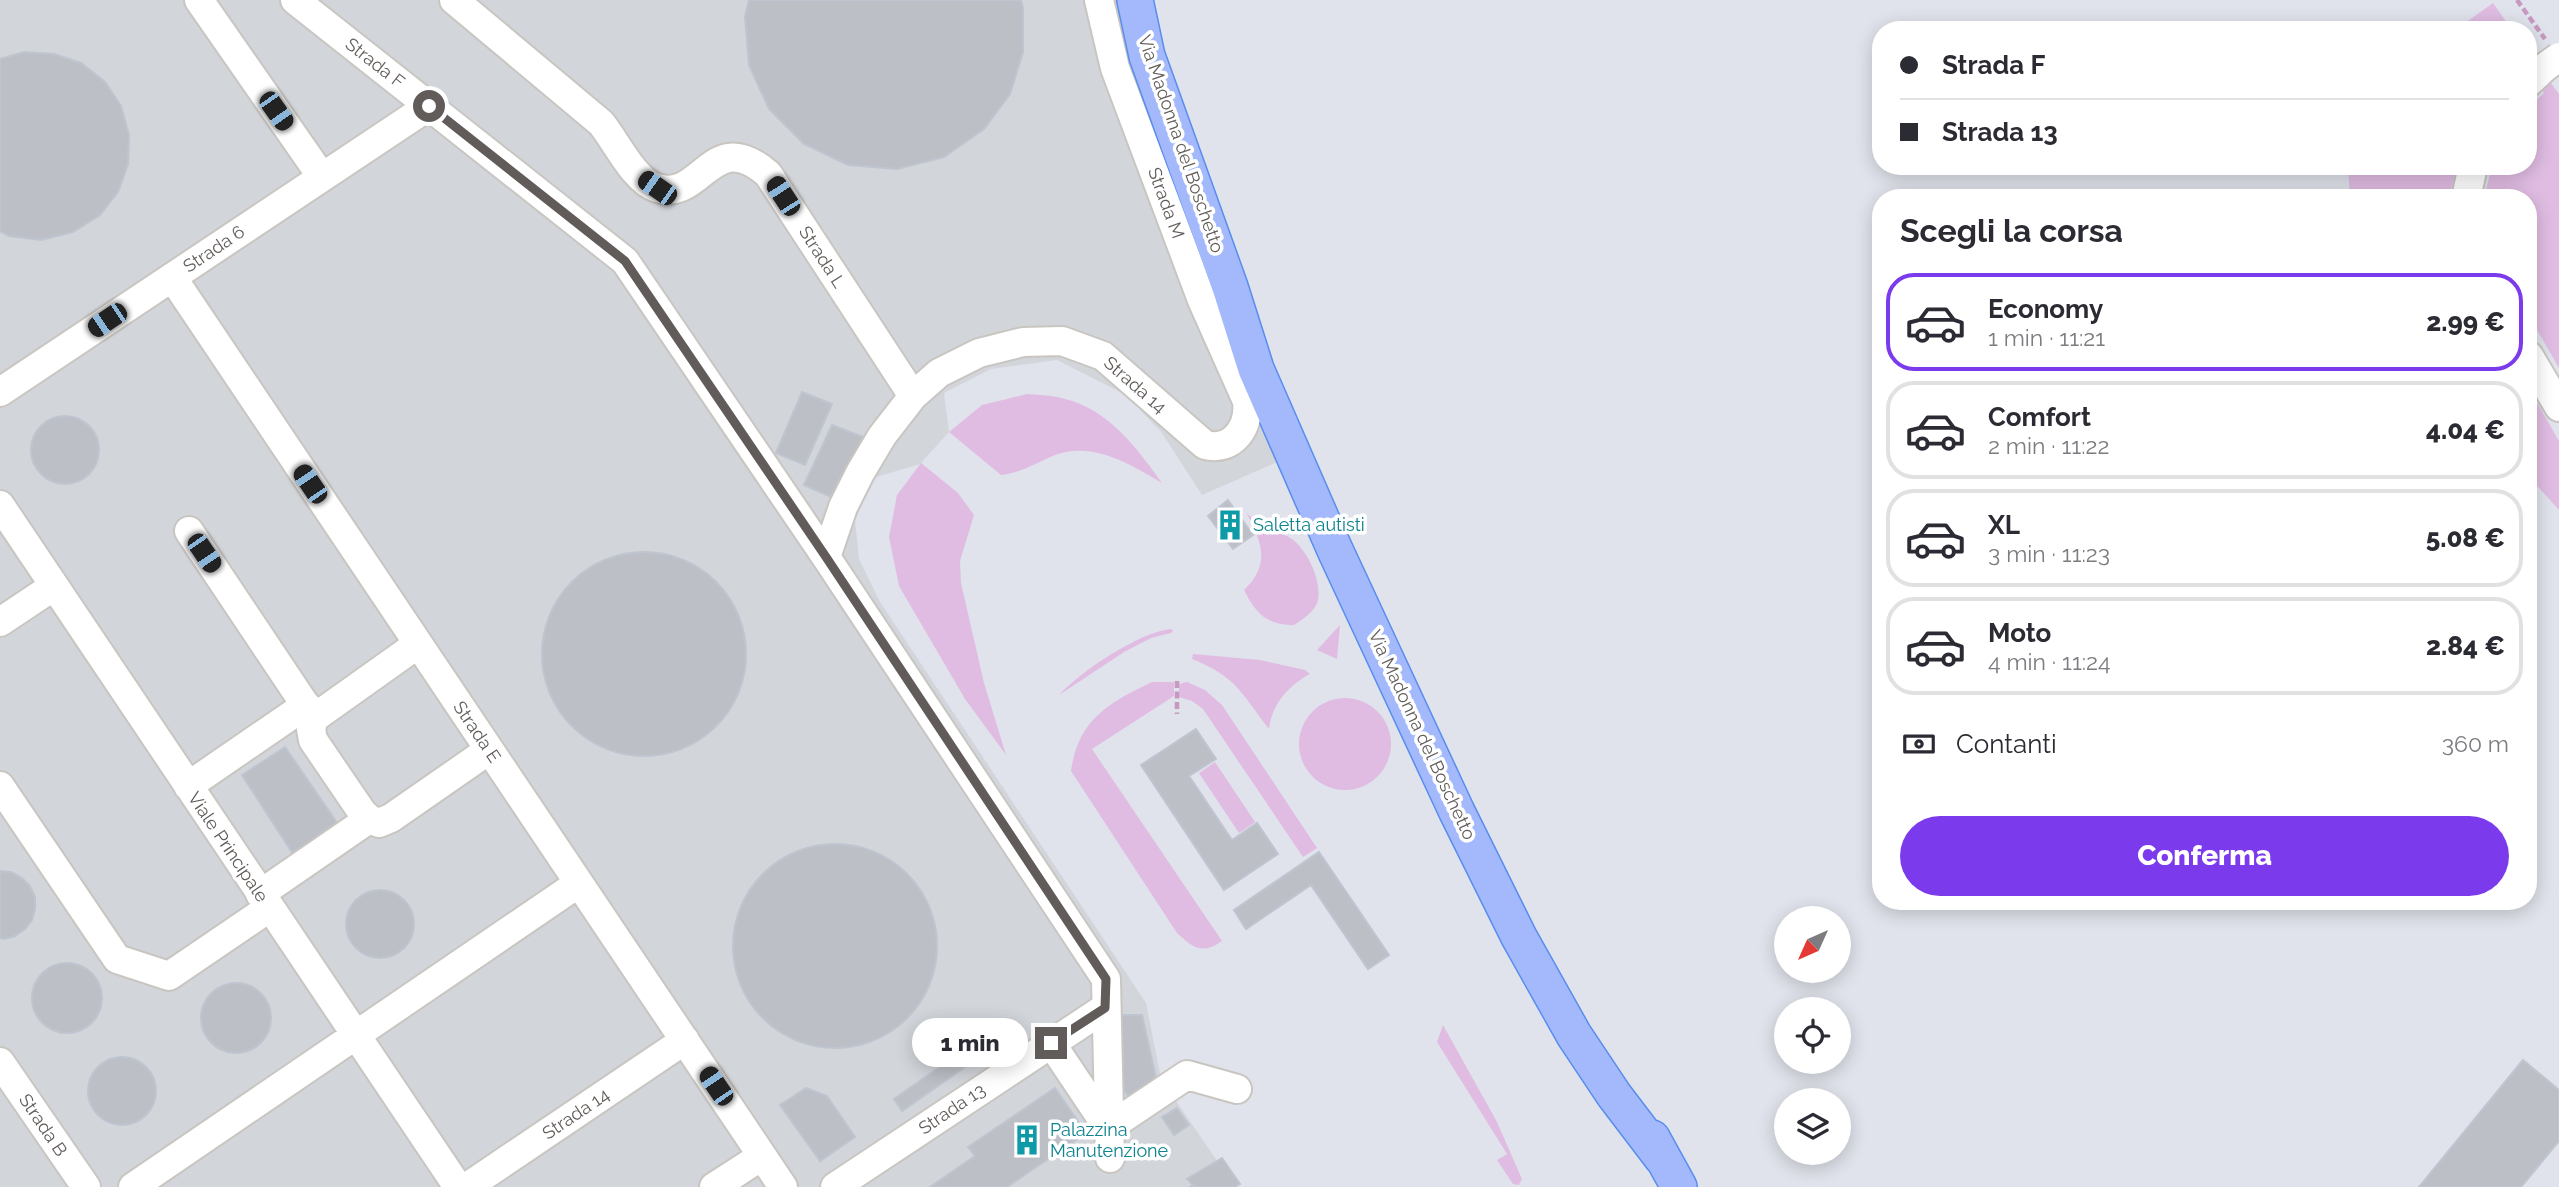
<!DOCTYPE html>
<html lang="it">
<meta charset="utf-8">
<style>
body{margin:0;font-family:Raleway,sans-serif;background:#f7f7f7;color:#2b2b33;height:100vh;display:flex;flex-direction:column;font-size:26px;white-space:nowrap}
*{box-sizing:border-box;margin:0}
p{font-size:23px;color:#7c7c81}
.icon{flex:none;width:38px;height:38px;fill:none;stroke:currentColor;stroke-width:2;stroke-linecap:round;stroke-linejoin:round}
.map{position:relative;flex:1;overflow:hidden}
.panel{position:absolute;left:1872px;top:189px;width:665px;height:721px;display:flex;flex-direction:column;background:#fff;border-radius:28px;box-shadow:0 4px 18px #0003}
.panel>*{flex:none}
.banner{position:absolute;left:1872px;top:21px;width:665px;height:154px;border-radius:28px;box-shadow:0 4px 18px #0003;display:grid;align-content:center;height:154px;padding:0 28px;background:#fff}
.needle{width:46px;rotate:225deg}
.tools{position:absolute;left:1774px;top:906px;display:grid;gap:14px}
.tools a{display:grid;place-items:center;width:77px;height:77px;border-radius:50%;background:#fff;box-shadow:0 4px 18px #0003;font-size:35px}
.end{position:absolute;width:32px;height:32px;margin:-16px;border:9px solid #615c59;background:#fff;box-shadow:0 0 0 4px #fff}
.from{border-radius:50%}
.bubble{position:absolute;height:49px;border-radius:24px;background:#fff;box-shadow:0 4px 18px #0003;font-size:23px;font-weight:800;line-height:49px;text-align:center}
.car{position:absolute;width:21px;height:42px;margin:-21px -10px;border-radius:9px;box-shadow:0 0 5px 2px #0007;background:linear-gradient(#222 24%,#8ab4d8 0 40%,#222 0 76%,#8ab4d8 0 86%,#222 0)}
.banner b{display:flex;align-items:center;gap:24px;height:66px;font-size:26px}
.banner b+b{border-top:2px solid #e1e1e2}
.banner i{width:18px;height:18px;background:#2b2b33}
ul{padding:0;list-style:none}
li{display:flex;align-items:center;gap:21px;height:98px;margin:0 14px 10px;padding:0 14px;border:4px solid #e1e1e2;border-radius:28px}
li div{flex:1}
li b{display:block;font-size:26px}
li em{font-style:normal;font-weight:800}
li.on{border-color:#7c3aed}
li>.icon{width:63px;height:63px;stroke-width:1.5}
h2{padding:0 28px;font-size:32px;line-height:84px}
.pay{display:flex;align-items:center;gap:18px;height:77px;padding:0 28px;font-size:26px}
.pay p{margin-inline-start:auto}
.action{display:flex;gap:14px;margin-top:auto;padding:14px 28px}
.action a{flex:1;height:80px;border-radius:42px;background:#7c3aed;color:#fff;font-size:28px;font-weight:800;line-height:80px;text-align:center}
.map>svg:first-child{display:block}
</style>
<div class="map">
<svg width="2559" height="1187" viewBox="0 0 2559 1187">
<rect width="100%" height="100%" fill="#e0e3eb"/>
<!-- industrial -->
<path fill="#d2d5da" d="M 0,0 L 1117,0 L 1130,63 L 1214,293 L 1284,459 L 1202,495 L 1162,433 L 1126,395 L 1057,360 L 991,369 L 944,393 L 949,432 L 920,464 L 873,478 L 855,520 L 859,559 L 880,602 L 1146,1003 L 1161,1079 L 1235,1187 L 0,1187 Z"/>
<!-- green -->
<path fill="#e0bce3" d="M 2493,3 L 2512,30 L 2455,30 Z
M 2529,53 L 2559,94 L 2559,368 L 2529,316 L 2529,198 L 2485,198 L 2485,194 L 2492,166 L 2529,166 L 2529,107 L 2544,93 L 2529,72 Z
M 2348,166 L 2458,166 L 2451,189 L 2451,198 L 2350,198 Z
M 2529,389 L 2559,441 L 2559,510 L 2529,477 Z
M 1027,394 C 1039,395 1053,395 1065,399 C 1109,410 1137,448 1162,483 C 1132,465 1095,442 1058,454 C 1039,461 1022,473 1001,475 L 949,432 L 982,405 Z
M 921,463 L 958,493 L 974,515 L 960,561 L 961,583 L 984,683 L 1006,755 L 965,699 L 899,586 L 889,537 L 897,495 Z
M 1246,512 C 1264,532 1267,526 1287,536 C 1306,545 1324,583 1317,603 C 1313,613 1303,619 1294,625 C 1267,625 1256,614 1244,590 C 1271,564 1262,542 1246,512 Z
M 1340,625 L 1337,659 L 1317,650 Z
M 1171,629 L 1173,631 L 1171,633 L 1151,638 L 1124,652 L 1059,695 C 1080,672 1139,632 1171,629 Z
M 1193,654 L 1260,660 L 1305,670 L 1310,674 C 1288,686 1272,704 1269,729 C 1241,693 1237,677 1192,659 Z
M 1152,682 L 1174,682 L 1174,696 L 1092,749 L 1222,941 C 1202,955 1193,948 1177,933 L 1071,771 C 1078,720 1108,703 1152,682 Z
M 1187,682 L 1205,690 L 1222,705 L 1317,848 L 1303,857 L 1203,709 L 1192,701 L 1179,697 L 1179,684 Z
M1299 744a46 46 0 1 1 92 0a46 46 0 1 1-92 0Z
M 1215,762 L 1255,822 L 1239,833 L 1199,773 Z
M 1443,1025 L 1497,1122 L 1522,1179 L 1519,1185 L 1513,1184 L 1497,1160 L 1507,1154 L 1437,1042 Z"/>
<!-- building -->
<path fill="#bcc0c6" stroke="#bfc5d0" stroke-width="2" d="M 749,0 L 1021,0 L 1023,8 L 1023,52 L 1010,94 L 984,129 L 944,157 L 897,169 L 848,165 L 804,144 L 769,109 L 749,65 L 745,16 Z
M 24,52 L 54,54 L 81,63 L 105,82 L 121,106 L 129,135 L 128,164 L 118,192 L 100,215 L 73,232 L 41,240 L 9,236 L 0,231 L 0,59 Z
M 802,392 L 832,404 L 805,465 L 776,453 Z
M31 450a34 34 0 1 1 68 0a34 34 0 1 1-68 0Z
M 832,425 L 863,437 L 836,499 L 804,485 Z
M 1228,500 L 1253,535 L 1233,549 L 1208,516 Z
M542 654a102 102 0 1 1 204 0a102 102 0 1 1-204 0Z
M 1196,729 L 1216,759 L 1189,776 L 1232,840 L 1257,823 L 1278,854 L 1224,890 L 1141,765 Z
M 285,747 L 342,830 L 297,860 L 242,775 Z
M733 946a102 102 0 1 1 204 0a102 102 0 1 1-204 0Z
M 1319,852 L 1389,955 L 1368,969 L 1311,885 L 1246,929 L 1234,910 Z
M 0,871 L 11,872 L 22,878 L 30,886 L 35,897 L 35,909 L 32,920 L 25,929 L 15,936 L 4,939 L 0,938 Z
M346 924a34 34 0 1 1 68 0a34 34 0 1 1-68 0Z
M32 998a35 35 0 1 1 70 0a35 35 0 1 1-70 0Z
M201 1018a35 35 0 1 1 70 0a35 35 0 1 1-70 0Z
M 1117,1015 L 1142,1015 L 1156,1078 L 1128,1096 L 1118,1083 Z
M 990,1032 L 998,1044 L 902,1111 L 894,1099 Z
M88 1091a34 34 0 1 1 68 0a34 34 0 1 1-68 0Z
M 2523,1060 L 2559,1090 L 2559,1141 L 2521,1187 L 2419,1187 Z
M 806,1088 L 827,1096 L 855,1137 L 820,1161 L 780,1105 Z
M 1055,1088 L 1086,1133 L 1007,1187 L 930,1187 L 975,1156 L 968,1147 Z
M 1177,1108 L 1189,1125 L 1174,1135 L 1162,1117 Z
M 1222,1158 L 1240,1184 L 1235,1187 L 1190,1187 L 1193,1185 L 1187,1179 Z"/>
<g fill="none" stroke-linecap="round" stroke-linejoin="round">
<!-- minor casing -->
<g stroke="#c9c6c2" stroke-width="32">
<path id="minor" d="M 199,0 L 322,177
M 295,0 L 625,261 L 826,557 L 1106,979 L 1110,1158
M 454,0 L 601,123 C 616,141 634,181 657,188 C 703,202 711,125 768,174 L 913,396
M 2529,82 L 2545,67
M 2466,198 L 2473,166
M 172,277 L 783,1187
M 2529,356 L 2559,407
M 0,392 L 429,106
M 0,505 L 458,1187
M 189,531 L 314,718
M 826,557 L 843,507 L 860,473 L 882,436 L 913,396 L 939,373 L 979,353 L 1023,342 L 1062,341 L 1103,356 L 1205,445 C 1233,452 1250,427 1247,401 L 1202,300 L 1115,68 L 1099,0
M 0,622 L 54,586
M 418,644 L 314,718 L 311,729 L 313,740 L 362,812 L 369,819 L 379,823 L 391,818 L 489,750
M 0,786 L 117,959 L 169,976 L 269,908
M 188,786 L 306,705
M 260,894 L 369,819
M 1051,1043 L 1108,1128 L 1187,1075 L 1237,1089
M 0,1062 L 86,1187
M 133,1187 L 579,883
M 467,1187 L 685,1040
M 714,1187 L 762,1156
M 835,1187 L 1105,1008"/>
</g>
<!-- major casing -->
<g stroke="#588ded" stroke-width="38">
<path id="major" d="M 1135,0 L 1147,56 L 1230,287 L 1256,369 L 1335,550 L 1457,812 L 1519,937 L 1574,1035 L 1614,1095 L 1662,1158
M 1652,1138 L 1679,1187"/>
</g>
<!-- path -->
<path stroke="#c899c0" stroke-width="4.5" stroke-dasharray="7 3.5" stroke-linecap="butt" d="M 2517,0 L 2545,39
M 1177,681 L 1177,714"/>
<!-- minor -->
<use href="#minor" stroke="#fff" stroke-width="28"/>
<!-- major -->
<use href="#major" stroke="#a4b9fc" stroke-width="35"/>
<!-- minor-bridge casing -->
<g stroke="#c9c6c2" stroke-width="32" stroke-linecap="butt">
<path id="minor-bridge" d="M 2545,67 L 2559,57"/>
</g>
<!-- minor-bridge -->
<use href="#minor-bridge" stroke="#fff" stroke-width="28"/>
</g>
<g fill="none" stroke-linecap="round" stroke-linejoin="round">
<!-- route -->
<path stroke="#615c59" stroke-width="9" d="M 429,106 L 625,261 L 826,557 L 1106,979 L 1105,1008 L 1051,1043"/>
</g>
<!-- icons -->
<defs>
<g id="building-bare" transform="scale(2.415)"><path d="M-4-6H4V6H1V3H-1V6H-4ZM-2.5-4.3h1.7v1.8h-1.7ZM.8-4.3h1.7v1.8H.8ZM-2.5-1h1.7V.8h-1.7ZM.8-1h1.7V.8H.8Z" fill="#0f9aa8" stroke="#fff" stroke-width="2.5" paint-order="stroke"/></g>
</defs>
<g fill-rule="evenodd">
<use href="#building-bare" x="1230" y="525"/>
<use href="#building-bare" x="1027" y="1140"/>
</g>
<g text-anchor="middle" stroke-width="7" stroke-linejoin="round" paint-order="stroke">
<!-- street labels -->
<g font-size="18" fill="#615c59" stroke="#fff">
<text transform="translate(375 63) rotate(38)" y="6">Strada F</text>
<text transform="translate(1181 144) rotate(71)" y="6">Via Madonna del Boschetto</text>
<text transform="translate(1166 203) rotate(70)" y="6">Strada M</text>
<text transform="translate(214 249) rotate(-34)" y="6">Strada 6</text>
<text transform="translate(822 257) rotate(57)" y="6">Strada L</text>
<text transform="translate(1135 385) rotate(41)" y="6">Strada 14</text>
<text transform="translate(477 732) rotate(56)" y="6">Strada E</text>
<text transform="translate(1422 735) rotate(65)" y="6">Via Madonna del Boschetto</text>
<text transform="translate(228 847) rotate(56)" y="6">Viale Principale</text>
<text transform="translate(952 1109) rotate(-34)" y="6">Strada 13</text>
<text transform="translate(576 1114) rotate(-34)" y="6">Strada 14</text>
<text transform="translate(43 1125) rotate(56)" y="6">Strada B</text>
</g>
<!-- culture labels -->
<g font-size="18" fill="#0d838f" stroke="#fff" text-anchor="start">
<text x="1253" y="531">Saletta autisti</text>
<text x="1050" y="1136">Palazzina<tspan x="1050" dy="21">Manutenzione</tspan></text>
</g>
</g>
</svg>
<div class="tools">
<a><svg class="needle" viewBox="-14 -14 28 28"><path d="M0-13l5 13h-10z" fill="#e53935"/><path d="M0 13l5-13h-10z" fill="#7c7c81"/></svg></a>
<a><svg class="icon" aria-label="locate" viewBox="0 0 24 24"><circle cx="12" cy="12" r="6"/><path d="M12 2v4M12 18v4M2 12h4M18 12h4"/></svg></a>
<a><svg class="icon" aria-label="layers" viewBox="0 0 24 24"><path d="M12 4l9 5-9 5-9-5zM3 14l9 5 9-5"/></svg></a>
</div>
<i class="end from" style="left:429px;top:106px"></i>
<i class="end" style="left:1051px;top:1043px"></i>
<div class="bubble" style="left:912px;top:1018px;width:116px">1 min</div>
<i class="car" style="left:276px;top:111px;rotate:145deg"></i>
<i class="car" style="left:657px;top:188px;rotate:305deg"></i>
<i class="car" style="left:783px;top:196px;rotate:327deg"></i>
<i class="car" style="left:107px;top:320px;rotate:236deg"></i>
<i class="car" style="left:310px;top:484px;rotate:326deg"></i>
<i class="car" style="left:204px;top:553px;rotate:146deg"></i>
<i class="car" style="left:716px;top:1086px;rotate:326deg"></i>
<div class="banner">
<b><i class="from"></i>Strada F</b>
<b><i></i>Strada 13</b>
</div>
<section class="panel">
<h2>Scegli la corsa</h2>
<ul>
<li class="on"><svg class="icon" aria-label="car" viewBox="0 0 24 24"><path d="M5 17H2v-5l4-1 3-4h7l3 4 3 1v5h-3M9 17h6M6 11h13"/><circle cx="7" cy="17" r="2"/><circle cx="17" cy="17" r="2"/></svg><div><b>Economy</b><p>1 min · 11:21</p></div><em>2.99 €</em></li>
<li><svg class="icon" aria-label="car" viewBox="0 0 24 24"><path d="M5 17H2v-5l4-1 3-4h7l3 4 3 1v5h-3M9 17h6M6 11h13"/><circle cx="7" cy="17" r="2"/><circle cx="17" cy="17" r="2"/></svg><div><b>Comfort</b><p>2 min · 11:22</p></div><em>4.04 €</em></li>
<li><svg class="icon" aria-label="car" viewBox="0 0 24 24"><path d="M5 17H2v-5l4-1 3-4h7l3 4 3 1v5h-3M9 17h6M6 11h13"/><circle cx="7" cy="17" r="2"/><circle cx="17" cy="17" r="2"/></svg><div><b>XL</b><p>3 min · 11:23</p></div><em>5.08 €</em></li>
<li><svg class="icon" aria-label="car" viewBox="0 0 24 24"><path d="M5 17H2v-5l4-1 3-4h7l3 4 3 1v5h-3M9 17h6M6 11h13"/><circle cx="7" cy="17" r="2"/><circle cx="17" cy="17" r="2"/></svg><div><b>Moto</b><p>4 min · 11:24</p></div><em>2.84 €</em></li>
</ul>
<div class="pay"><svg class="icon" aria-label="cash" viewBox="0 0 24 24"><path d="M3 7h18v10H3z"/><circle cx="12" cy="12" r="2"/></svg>Contanti<p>360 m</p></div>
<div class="action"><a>Conferma</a></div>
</section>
</div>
